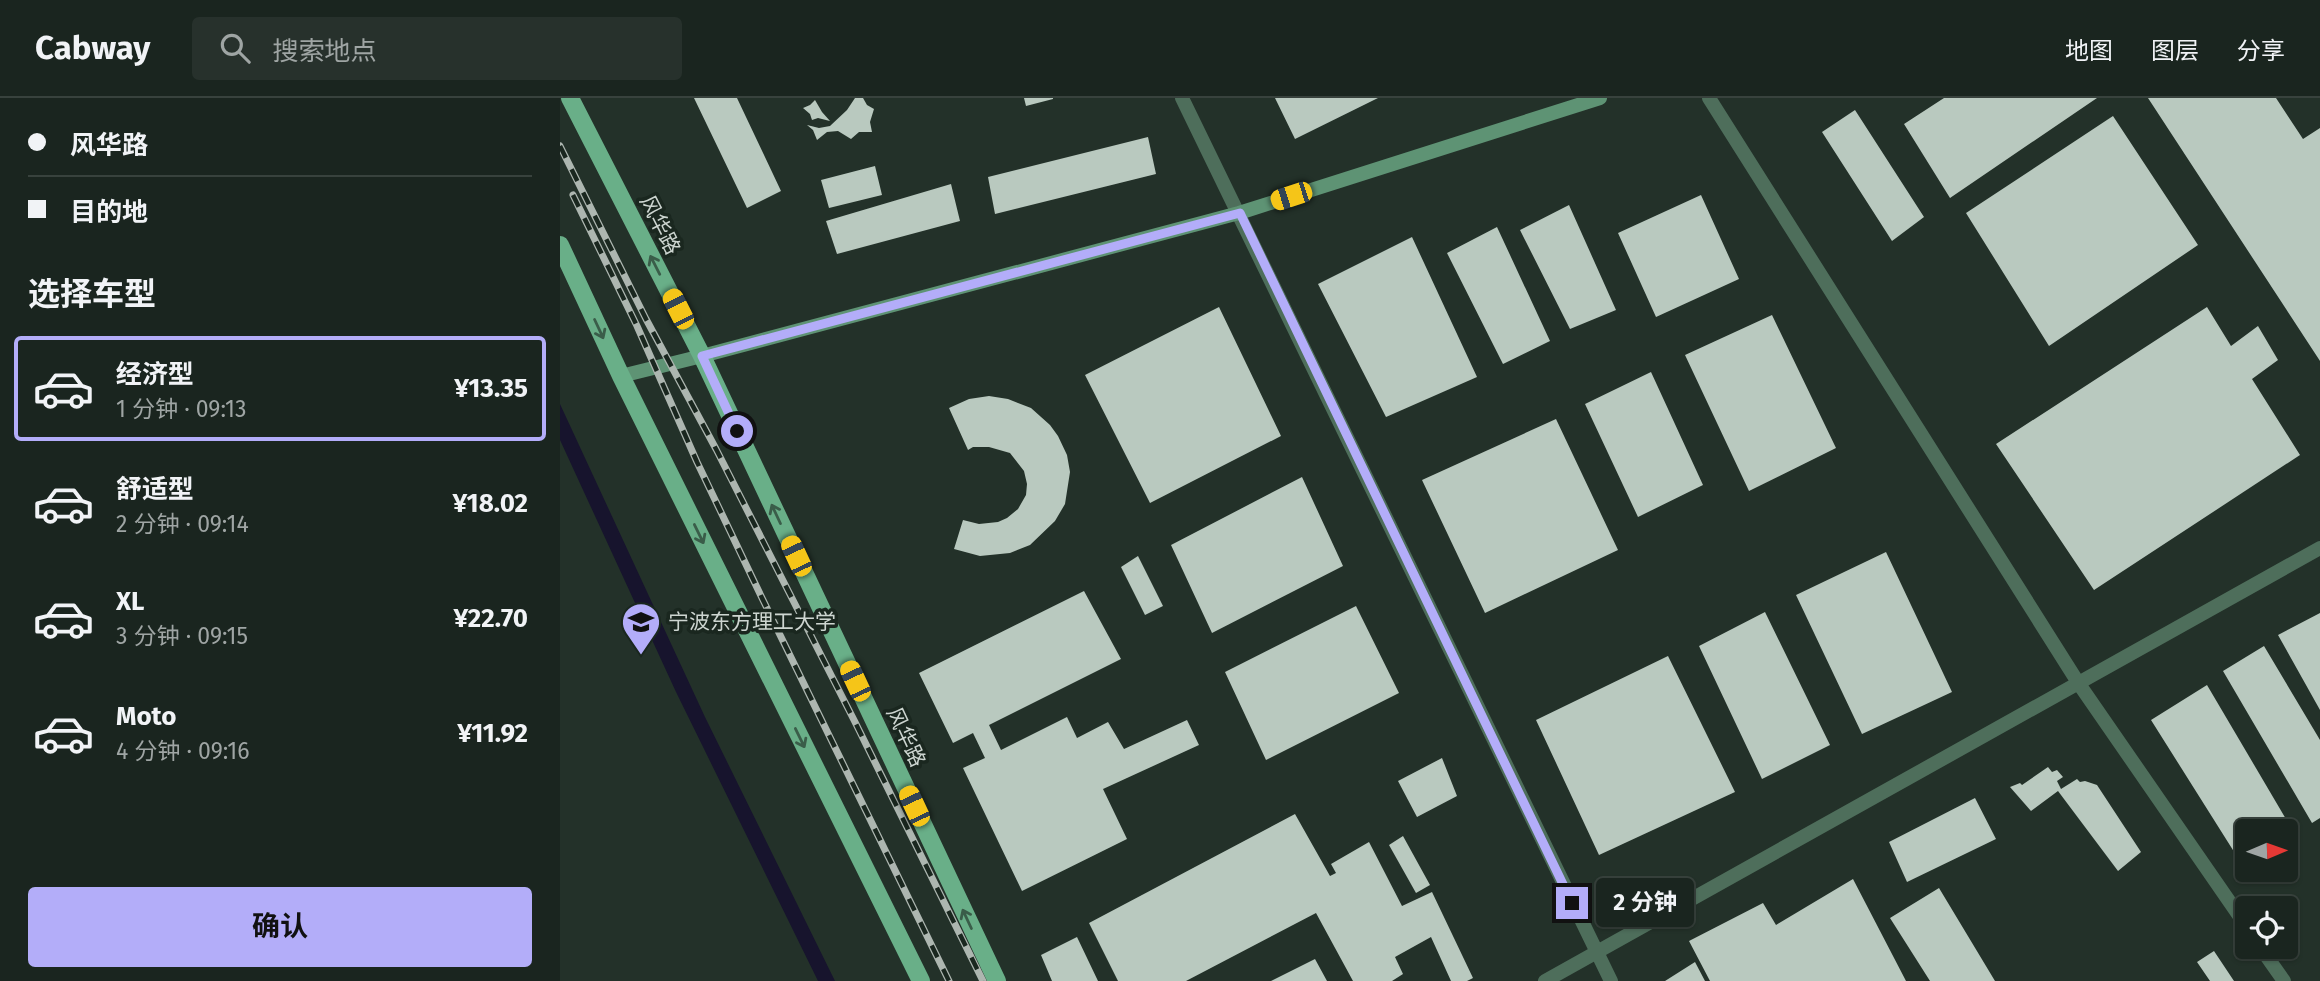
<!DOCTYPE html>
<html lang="zh">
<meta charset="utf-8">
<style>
body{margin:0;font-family:"Fira Sans","Noto Sans SC",sans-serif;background:#27312c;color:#f1f3f6;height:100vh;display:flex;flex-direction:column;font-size:26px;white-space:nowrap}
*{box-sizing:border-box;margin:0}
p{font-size:23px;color:#9fa5a4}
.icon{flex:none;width:38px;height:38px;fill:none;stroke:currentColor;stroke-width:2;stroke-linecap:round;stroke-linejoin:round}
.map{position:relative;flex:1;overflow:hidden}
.sheet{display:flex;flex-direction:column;background:#1a251f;width:560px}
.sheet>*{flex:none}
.banner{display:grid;align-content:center;height:154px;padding:0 28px;background:#1a251f}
.needle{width:46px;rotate:88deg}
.controls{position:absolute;left:1675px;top:721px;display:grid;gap:14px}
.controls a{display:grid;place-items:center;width:63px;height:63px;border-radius:7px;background:#1a251f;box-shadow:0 2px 5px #0004,0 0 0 2px #38423d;font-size:35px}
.end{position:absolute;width:32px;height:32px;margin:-16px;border:9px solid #b3adf9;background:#111;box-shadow:0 0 0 4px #111}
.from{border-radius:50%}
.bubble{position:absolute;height:49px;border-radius:7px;background:#1a251f;box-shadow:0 2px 5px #0004,0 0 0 2px #38423d;font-size:23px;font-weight:700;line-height:49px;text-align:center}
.car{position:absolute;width:21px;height:42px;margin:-21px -10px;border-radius:9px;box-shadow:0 0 5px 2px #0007;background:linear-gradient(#f5c518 24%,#345 0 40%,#f5c518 0 76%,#345 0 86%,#f5c518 0)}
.banner b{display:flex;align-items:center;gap:24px;height:66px;font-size:26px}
.banner b+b{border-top:2px solid #38423d}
.banner i{width:18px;height:18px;background:#f1f3f6}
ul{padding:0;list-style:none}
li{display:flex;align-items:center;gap:21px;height:105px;margin:0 14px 10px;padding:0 14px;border:4px solid transparent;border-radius:7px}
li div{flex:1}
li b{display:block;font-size:26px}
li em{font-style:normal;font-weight:700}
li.on{border-color:#b3adf9}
li>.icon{width:63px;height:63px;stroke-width:1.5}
h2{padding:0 28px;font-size:32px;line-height:84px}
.button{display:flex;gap:14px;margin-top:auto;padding:14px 28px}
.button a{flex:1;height:80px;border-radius:7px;background:#b3adf9;color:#111;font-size:28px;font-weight:700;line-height:80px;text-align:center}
header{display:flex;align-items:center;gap:42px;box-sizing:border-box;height:98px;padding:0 35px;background:#1a251f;border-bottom:2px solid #38423d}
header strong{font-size:33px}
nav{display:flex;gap:38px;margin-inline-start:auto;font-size:24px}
.search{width:490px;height:63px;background:#27312c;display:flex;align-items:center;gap:18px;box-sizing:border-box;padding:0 24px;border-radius:7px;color:#9fa5a4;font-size:26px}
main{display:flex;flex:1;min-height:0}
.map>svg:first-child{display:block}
</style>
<header>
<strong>Cabway</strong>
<div class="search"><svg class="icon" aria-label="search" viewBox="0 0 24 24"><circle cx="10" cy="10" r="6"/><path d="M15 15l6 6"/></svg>搜索地点</div>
<nav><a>地图</a><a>图层</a><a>分享</a></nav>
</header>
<main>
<section class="sheet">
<div class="banner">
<b><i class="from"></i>风华路</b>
<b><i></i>目的地</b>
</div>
<h2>选择车型</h2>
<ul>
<li class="on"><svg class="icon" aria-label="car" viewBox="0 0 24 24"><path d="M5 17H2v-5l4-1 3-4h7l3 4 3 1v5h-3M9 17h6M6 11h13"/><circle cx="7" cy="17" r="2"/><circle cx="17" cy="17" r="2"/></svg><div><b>经济型</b><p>1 分钟 · 09:13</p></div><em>¥13.35</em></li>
<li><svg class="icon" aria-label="car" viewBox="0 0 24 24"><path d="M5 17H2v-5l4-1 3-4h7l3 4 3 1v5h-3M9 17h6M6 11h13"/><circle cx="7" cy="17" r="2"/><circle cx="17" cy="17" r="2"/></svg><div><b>舒适型</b><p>2 分钟 · 09:14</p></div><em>¥18.02</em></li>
<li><svg class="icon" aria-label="car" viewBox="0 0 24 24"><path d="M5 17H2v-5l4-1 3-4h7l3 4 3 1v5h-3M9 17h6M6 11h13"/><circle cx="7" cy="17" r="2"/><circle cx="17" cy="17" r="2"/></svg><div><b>XL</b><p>3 分钟 · 09:15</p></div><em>¥22.70</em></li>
<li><svg class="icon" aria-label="car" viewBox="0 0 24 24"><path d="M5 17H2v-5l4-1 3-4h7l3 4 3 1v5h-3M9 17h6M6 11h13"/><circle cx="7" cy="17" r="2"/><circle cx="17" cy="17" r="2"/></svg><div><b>Moto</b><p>4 分钟 · 09:16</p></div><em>¥11.92</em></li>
</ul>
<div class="button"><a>确认</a></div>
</section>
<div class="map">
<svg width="1760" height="883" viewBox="0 0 1760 883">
<rect width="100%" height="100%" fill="#233129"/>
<!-- water -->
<path fill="#17142d" d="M 0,306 L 145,619 L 275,883 L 258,883 L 116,594 L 0,342 Z"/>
<!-- building -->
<path fill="#b9c9bf" d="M 134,0 L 177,0 L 221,93 L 187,110 Z
M 295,0 L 303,0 L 307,7 L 314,11 L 310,24 L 312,34 L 299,34 L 291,41 L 278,33 L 267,34 L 257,42 L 253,32 L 247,27 L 259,30 L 270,28 L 287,12 Z
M 464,0 L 493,0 L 493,1 L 466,8 Z
M 715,0 L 818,0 L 735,41 Z
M 1384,0 L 1537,0 L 1390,100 L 1344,26 Z
M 1588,0 L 1716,0 L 1743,41 L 1760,30 L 1760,263 Z
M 255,2 L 262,14 L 270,23 L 258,20 L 252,22 L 250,16 L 243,10 L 250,7 Z
M 1295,12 L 1364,119 L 1332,143 L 1262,34 Z
M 1553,18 L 1638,147 L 1489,248 L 1406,115 Z
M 588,39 L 596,76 L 435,116 L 428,79 Z
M 315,68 L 322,97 L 269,110 L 261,82 Z
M 391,86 L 400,123 L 277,156 L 266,123 Z
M 1141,97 L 1179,181 L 1096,219 L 1058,135 Z
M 1009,107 L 1056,212 L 1010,231 L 960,132 Z
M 937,129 L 990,243 L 943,266 L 887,155 Z
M 852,139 L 917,279 L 826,319 L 758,186 Z
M 659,209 L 721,338 L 590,405 L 525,277 Z
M 1647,209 L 1671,248 L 1698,228 L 1718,262 L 1692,281 L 1740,357 L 1534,492 L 1436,346 Z
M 1212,217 L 1276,350 L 1189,393 L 1125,257 Z
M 1091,274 L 1143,387 L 1078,419 L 1025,306 Z
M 429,298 L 448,301 L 471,310 L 490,327 L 498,338 L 507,357 L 510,374 L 505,406 L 495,423 L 470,447 L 450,455 L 420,458 L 394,451 L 403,422 L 419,426 L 438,424 L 447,420 L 458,411 L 466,397 L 467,386 L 464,373 L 450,355 L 429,349 L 413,349 L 408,352 L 389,310 L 409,301 Z
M 996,321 L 1058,452 L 925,515 L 862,382 Z
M 742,379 L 783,468 L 652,535 L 611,447 Z
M 1326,454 L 1392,594 L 1302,636 L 1236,497 Z
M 578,458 L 603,508 L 585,517 L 561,469 Z
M 524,493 L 561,561 L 429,627 L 441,652 L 507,619 L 517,640 L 548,624 L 564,651 L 627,622 L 639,647 L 543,691 L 567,741 L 462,793 L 403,670 L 425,660 L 413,635 L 393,645 L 359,575 Z
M 796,508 L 839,595 L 706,662 L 665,574 Z
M 1205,514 L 1270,647 L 1202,681 L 1139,548 Z
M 1760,515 L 1760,612 L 1718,537 Z
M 1704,548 L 1760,642 L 1760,720 L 1752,725 L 1663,573 Z
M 1108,558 L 1175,694 L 1039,757 L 976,622 Z
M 1647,587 L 1736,738 L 1726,744 L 1726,733 L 1687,733 L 1687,766 L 1683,768 L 1591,622 Z
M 882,660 L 897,698 L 857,719 L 838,683 Z
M 1488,669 L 1492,674 L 1497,672 L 1503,679 L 1497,683 L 1501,691 L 1517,681 L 1520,684 L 1525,683 L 1537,687 L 1581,754 L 1558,773 L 1498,693 L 1471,713 L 1450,689 L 1460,685 L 1462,687 Z
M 1415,700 L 1436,741 L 1347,784 L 1329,744 Z
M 735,716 L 770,778 L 776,775 L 771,766 L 809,744 L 842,808 L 872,794 L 913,880 L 907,883 L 891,883 L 871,839 L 835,859 L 843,876 L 832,883 L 793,883 L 756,815 L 626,883 L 558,883 L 529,825 Z
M 843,738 L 870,787 L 856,795 L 829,747 Z
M 1293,781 L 1346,883 L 1150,883 L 1129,843 L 1203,805 L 1216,827 Z
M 1379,790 L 1435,883 L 1370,883 L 1330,820 Z
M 517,839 L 538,883 L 492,883 L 481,857 Z
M 1654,853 L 1674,883 L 1650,883 L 1637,864 Z
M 755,861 L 767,883 L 711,883 Z
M 1135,864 L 1145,883 L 1105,883 Z"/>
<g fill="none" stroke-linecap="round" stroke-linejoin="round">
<!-- tertiary -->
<path stroke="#4e6e5b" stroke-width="14" d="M 622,0 L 1051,883
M 1149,0 L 1519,586 L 1687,829
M 1700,849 L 1724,883
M 985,883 L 1760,450"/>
<!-- secondary -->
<path stroke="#5e9374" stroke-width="14" d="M 61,278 L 142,258 L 679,115 L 1040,0"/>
<!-- primary -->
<path stroke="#69af88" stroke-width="18" d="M 10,0 L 142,258 L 437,883
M 0,147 L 61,278 L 361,883"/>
<!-- rail casing -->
<g stroke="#adb6b0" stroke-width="7">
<path id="rail" d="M 0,48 L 86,221 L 156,351 L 295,624 L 423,883
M 13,97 L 77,228 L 137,364 L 202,500 L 389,883"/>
</g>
<!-- rail -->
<use href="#rail" stroke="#1a271f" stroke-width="4.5" stroke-dasharray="13" stroke-linecap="butt"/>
</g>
<!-- one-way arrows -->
<defs><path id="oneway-shaft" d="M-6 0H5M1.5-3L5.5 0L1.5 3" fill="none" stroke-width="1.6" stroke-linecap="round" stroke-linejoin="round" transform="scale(1.75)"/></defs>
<g stroke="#3a5d49">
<use href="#oneway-shaft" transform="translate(95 167) rotate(-117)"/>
<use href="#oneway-shaft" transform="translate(39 231) rotate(65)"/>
<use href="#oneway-shaft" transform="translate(216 416) rotate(-115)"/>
<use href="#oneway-shaft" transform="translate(139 436) rotate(64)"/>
<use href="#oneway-shaft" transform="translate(240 640) rotate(64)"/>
<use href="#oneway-shaft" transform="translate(407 821) rotate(-115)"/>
</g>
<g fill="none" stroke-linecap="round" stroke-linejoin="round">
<!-- route -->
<path stroke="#b3adf9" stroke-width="9" d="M 177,333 L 142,258 L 680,115 L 1012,805"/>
</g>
<!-- icons -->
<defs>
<g id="university-pin" transform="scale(2.0125)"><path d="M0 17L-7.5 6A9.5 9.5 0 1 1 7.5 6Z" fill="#b3adf9" stroke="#1a271f"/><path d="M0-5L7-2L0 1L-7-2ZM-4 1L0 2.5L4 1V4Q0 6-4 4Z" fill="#111"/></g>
</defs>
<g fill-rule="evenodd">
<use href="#university-pin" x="81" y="524"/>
</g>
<g text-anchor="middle" stroke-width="7" stroke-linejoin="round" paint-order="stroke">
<!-- street labels -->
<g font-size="21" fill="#cdd5d0" stroke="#1a271f">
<text transform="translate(100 127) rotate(63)" y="7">风华路</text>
<text transform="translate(346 639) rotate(65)" y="7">风华路</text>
</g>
<!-- poi labels -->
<g font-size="21" fill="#cdd5d0" stroke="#1a271f" text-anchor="start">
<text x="108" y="531">宁波东方理工大学</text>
</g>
</g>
</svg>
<div class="controls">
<a><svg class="needle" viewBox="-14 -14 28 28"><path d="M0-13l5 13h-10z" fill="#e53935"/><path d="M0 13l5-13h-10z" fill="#9fa5a4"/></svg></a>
<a><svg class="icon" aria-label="locate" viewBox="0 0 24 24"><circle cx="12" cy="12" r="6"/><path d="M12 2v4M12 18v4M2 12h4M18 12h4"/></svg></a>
</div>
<i class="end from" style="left:177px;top:333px"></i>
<i class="end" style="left:1012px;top:805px"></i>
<div class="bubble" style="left:1036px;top:780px;width:98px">2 分钟</div>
<i class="car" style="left:731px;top:98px;rotate:252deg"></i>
<i class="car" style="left:118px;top:211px;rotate:333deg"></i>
<i class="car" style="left:236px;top:458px;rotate:335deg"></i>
<i class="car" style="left:295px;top:583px;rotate:335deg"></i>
<i class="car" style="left:354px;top:708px;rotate:335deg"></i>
</div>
</main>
